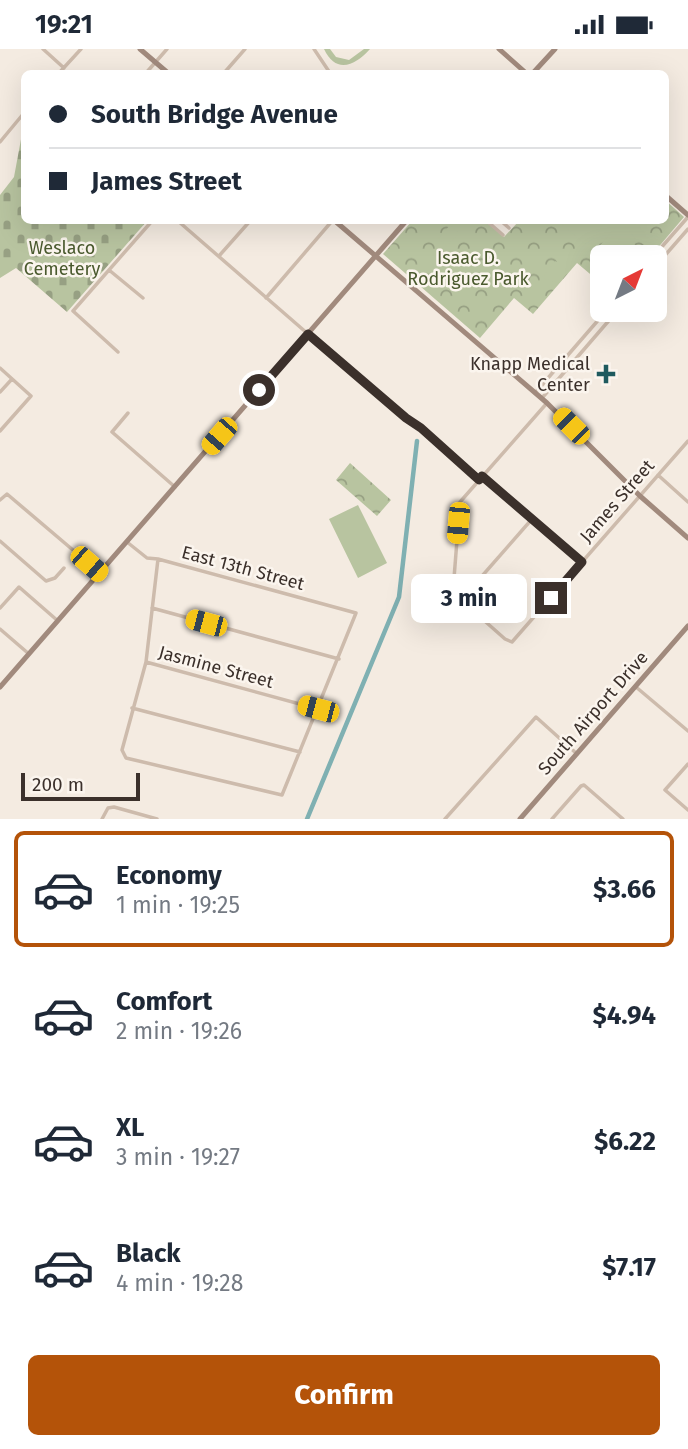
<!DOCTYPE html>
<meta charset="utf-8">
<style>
body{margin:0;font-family:"Fira Sans",sans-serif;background:#f2f2f3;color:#1f2937;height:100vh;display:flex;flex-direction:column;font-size:26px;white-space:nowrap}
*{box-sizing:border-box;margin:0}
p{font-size:23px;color:#747a83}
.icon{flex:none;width:38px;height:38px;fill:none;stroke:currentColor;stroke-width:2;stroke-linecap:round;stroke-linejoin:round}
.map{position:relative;height:770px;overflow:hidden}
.sheet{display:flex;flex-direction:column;background:#fff;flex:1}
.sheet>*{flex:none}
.top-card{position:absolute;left:21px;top:21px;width:648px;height:154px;border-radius:10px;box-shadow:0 7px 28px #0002;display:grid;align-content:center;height:154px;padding:0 28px;background:#fff}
.needle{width:46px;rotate:42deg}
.controls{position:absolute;left:590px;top:196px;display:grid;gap:14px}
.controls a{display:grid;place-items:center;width:77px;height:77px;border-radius:10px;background:#fff;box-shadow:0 7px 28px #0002;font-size:35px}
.scale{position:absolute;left:21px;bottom:18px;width:119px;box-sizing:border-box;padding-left:7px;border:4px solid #3b302b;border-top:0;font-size:19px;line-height:24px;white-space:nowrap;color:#3b302b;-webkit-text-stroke:5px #fbf5ee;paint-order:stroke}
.end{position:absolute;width:32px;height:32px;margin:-16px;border:9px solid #3b302b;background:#fff;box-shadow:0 0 0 4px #fff}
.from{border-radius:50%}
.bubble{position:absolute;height:49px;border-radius:10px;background:#fff;box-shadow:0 7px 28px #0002;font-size:23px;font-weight:700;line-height:49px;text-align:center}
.car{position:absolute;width:21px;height:42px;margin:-21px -10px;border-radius:9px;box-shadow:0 0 5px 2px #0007;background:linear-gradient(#f5c518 24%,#345 0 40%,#f5c518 0 76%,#345 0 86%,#f5c518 0)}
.top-card b{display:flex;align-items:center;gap:24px;height:66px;font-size:26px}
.top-card b+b{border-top:2px solid #e0e1e3}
.top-card i{width:18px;height:18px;background:#1f2937}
ul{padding:12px 0 0;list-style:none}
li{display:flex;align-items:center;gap:21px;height:116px;margin:0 14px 10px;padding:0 14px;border:4px solid transparent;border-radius:10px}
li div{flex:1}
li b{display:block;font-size:26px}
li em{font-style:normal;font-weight:700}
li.on{border-color:#b45309}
li>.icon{width:63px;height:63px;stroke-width:1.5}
.primary-button{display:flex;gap:14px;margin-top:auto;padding:14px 28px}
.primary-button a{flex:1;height:80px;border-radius:10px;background:#b45309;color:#fff;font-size:28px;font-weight:700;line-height:80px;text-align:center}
.status{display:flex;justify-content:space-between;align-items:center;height:49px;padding:0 35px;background:#fff;direction:ltr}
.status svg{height:19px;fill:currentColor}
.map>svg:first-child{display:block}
</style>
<div class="status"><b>19:21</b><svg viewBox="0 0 49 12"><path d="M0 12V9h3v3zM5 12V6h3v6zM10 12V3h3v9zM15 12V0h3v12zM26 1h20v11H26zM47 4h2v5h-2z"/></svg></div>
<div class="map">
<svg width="688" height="770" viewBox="0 0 688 770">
<defs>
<pattern id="cemetery-stones" width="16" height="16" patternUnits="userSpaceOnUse" patternTransform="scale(1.75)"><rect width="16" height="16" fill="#b8c4a0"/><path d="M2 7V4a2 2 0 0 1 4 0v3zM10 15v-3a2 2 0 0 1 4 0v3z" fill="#97a083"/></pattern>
<pattern id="park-crowns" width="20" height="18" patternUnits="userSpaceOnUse" patternTransform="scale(1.75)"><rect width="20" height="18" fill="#b8c4a0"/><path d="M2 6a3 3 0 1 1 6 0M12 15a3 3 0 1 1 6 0" fill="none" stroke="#97a083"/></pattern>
</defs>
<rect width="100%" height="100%" fill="#f4ebe1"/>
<!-- cemetery -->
<path fill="url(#cemetery-stones)" d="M 24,74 L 24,172 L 147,172 L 67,263 L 16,219 L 0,229 L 0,146 L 14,128 Z"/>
<!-- park -->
<path fill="url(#park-crowns)" d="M 665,151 L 684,168 L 650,208 L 602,208 L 602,235 L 577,214 L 533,265 L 514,249 L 480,289 L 383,205 L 412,172 L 485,172 L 504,188 L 519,172 L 665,172 Z
M 350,414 L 391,451 L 377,467 L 336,431 Z"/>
<!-- pitch -->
<path fill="#b8c4a0" d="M 324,0 L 330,0 L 336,8 L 349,11 L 364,0 L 370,0 C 356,16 336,26 324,0 Z
M 558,172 L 607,172 L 588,194 L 585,195 Z
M 621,172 L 634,188 L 636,208 L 602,208 L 602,210 L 596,201 Z
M 450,176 L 459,184 L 447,197 L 438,190 Z
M 555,212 L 571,220 L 559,234 L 542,229 Z
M 358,456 L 387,514 L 358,529 L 329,470 Z"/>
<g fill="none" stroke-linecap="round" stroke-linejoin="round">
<!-- canal -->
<path stroke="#7fb0b2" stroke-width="4.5" d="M 307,770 L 399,548 L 417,392"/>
<!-- street -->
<path stroke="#cdbbac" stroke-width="3.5" d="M 43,0 L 64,19
M 314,0 L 330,24
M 59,24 L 81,0
M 146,24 L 167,0
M 224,24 L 245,0
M 0,93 L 24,64
M 178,172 L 369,338 L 421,379 L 479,431
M 487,172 L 503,186
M 501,172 L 509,179
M 219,207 L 250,172
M 653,208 L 688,168
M 654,219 L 688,180
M 109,221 L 143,249
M 266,249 L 332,172
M 118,303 L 73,262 L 152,172
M 0,319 L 31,347 L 0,382
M 0,343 L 12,330
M 535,344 L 607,261
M 542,349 L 618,261
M 128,364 L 112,383 L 175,438
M 658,426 L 688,453
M 483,427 L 581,513
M 0,451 L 7,445 L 100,524
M 532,470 L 461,551 L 505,590 L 512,593 L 688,392
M 0,492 L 46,532 L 55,529 L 64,519
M 127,493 L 147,509 L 158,510 L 356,564 L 282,746 L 126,709 L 122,701 L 146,613 L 158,510
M 460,550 L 453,542 L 460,453 L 547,354
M 0,559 L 19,538 L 58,572
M 152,559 L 339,610
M 0,580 L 29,605
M 146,613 L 318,660
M 636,638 L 688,682
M 132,659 L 300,703
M 688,715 L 665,741 L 688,761
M 102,770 L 108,759 L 114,758 L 157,770
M 445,770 L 536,668 L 577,705
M 552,770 L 581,737 L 584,736 L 623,770"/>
<!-- secondary -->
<path stroke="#a18a7d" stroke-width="5" d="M 140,0 L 168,24
M 499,0 L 526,24
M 533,24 L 555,0
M 665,146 L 688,166
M 335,172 L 547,354 L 640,447 L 688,489
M 0,638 L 406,172
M 520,770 L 688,577"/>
</g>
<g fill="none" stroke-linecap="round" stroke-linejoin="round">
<!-- route -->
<path stroke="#3b302b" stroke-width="9" d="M 259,341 L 308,285 L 406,369 L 421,379 L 479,431 L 482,427 L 582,513 L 551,549"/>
</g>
<!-- markers -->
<path fill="#1f5a5e" stroke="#fbf5ee" stroke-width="2.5" d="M602.5 314.5h7v7h7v7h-7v7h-7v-7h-7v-7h7z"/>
<g text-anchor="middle" stroke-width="5" stroke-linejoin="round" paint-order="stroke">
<!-- park labels -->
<g font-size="18" fill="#4a5a2e" stroke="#fbf5ee">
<text x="62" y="205">Weslaco<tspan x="62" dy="21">Cemetery</tspan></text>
<text x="468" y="215">Isaac D.<tspan x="468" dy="21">Rodriguez Park</tspan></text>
</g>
<!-- poi labels -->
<g font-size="18" fill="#3b302b" stroke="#fbf5ee" text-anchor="end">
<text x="590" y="321">Knapp Medical<tspan x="590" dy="21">Center</tspan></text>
</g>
<!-- street labels -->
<g font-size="18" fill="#3b302b" stroke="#fbf5ee">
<text transform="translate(617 452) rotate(-49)" y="6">James Street</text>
<text transform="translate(243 519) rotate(15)" y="6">East 13th Street</text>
<text transform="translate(216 618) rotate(15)" y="6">Jasmine Street</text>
<text transform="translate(593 664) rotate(-49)" y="6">South Airport Drive</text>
</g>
</g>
</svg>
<div class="controls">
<a><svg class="needle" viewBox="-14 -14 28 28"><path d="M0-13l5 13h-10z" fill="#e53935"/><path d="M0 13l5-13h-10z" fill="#747a83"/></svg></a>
</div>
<div class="scale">200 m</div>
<i class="end from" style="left:259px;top:341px"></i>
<i class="end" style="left:551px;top:549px"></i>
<div class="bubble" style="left:411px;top:525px;width:116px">3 min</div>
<i class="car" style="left:571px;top:377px;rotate:315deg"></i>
<i class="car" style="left:219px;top:387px;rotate:221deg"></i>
<i class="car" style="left:458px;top:474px;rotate:185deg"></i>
<i class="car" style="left:89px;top:515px;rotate:131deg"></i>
<i class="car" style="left:206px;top:574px;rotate:285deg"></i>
<i class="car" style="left:318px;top:660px;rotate:285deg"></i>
<div class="top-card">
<b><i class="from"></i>South Bridge Avenue</b>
<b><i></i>James Street</b>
</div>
</div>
<section class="sheet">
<ul>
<li class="on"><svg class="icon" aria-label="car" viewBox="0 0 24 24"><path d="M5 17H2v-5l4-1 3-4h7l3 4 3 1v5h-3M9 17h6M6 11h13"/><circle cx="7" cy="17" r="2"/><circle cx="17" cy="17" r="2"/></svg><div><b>Economy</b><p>1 min · 19:25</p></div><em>$3.66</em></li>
<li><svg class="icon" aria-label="car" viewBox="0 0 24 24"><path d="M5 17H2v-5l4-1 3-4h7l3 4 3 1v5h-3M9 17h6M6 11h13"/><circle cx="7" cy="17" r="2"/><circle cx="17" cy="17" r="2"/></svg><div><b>Comfort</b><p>2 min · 19:26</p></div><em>$4.94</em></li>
<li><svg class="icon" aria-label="car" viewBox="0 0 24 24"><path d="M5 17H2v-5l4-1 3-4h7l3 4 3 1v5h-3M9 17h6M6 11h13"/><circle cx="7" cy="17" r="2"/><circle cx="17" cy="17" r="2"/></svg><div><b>XL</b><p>3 min · 19:27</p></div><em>$6.22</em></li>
<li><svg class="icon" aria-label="car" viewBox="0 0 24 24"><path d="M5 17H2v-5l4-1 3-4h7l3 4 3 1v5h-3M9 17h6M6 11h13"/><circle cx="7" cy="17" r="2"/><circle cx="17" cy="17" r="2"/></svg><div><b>Black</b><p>4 min · 19:28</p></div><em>$7.17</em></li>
</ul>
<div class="primary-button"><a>Confirm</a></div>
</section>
